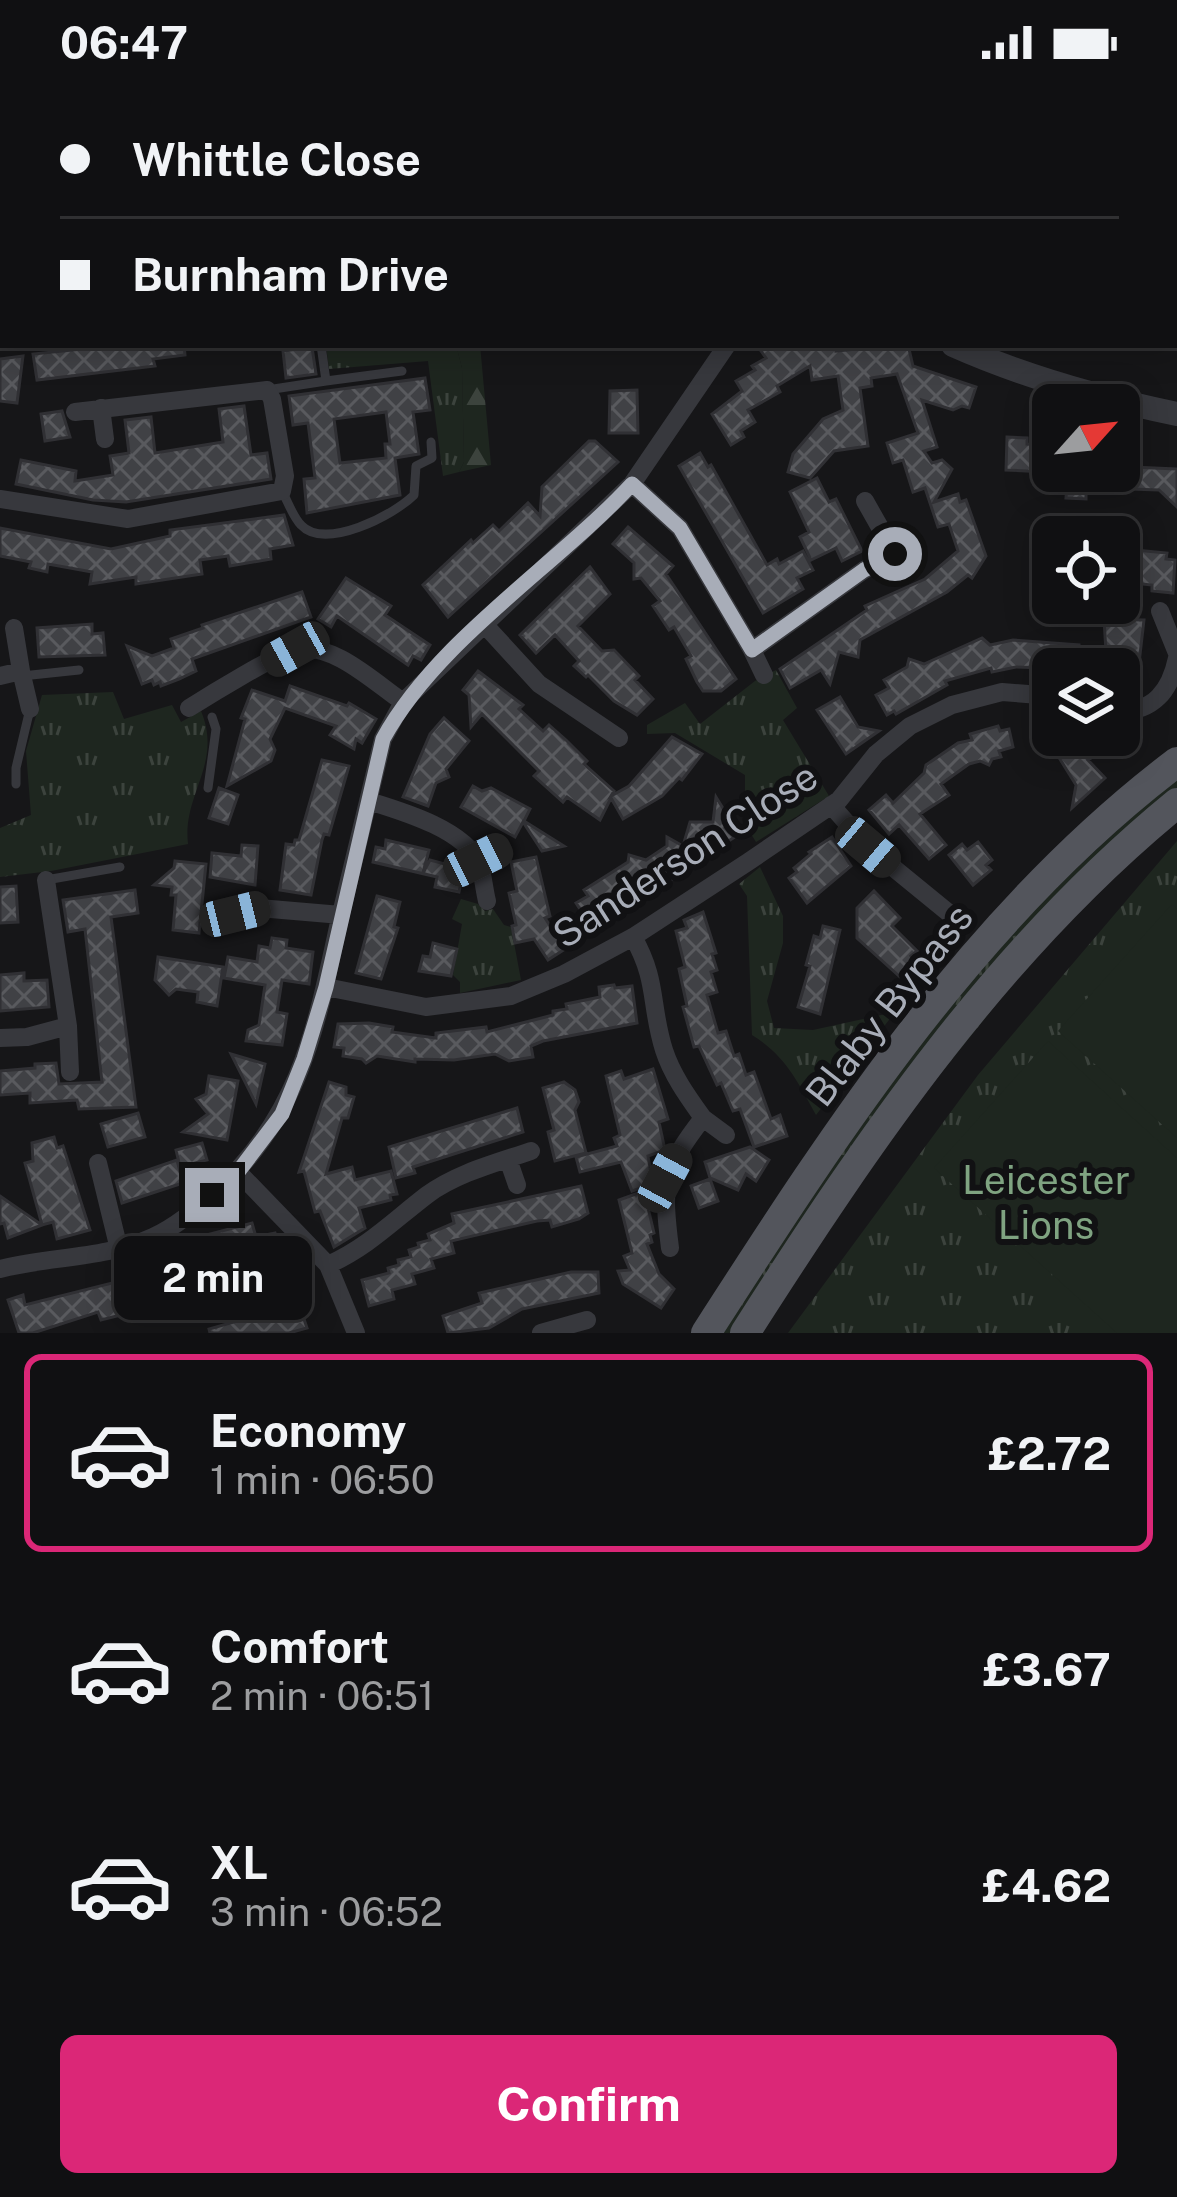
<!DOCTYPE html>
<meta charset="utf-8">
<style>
body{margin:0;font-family:"Public Sans",sans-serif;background:#1e1e20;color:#f1f3f6;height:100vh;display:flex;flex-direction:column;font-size:45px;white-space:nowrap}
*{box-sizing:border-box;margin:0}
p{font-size:39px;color:#9c9d9f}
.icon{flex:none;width:66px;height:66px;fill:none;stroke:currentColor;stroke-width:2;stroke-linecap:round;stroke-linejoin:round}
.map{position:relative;height:1249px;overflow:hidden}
.sheet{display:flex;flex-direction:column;background:#101012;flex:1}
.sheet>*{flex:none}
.guide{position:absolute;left:0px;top:0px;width:1179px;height:264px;box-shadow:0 6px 30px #0003,0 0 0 3px #303032;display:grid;align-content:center;height:264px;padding:0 60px;background:#101012}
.needle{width:78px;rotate:63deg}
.fabs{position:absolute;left:1032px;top:300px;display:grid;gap:24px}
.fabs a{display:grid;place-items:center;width:108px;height:108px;border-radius:18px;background:#101012;box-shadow:0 6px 30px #0003,0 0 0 3px #303032;font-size:60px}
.end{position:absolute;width:54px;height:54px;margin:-27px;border:15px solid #a8adb8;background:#111;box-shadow:0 0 0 6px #111}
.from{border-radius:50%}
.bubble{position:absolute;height:84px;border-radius:18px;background:#101012;box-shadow:0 6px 30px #0003,0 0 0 3px #303032;font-size:39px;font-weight:700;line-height:84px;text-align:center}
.car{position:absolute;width:36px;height:72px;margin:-36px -18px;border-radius:15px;box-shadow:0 0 9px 3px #0007;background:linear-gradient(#222 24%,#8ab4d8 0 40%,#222 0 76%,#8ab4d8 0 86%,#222 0)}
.guide b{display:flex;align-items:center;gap:42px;height:114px;font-size:45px}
.guide b+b{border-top:3px solid #303032}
.guide i{width:30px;height:30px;background:#f1f3f6}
ul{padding:21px 0 0;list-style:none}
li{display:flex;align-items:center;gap:36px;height:198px;margin:0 24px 18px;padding:0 36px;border:6px solid transparent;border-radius:18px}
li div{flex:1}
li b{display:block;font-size:45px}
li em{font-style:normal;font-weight:700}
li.on{border-color:#db2777}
li>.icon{width:108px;height:108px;stroke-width:1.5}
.button{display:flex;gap:24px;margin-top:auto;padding:24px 60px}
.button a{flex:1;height:138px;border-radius:18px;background:#db2777;color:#fff;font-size:48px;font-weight:700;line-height:138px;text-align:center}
.status{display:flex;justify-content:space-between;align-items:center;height:84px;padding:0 60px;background:#101012;direction:ltr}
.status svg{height:33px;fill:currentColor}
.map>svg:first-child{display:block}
</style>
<div class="status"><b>06:47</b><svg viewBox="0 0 49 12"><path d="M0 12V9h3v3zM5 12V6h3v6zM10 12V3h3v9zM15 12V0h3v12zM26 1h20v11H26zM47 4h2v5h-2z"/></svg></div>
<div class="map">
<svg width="1177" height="1249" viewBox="0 0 1177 1249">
<defs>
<pattern id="grass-tufts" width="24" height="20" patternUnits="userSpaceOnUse" patternTransform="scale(3)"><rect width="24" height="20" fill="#1e261f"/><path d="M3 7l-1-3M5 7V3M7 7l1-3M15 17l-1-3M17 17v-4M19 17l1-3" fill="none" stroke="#3c433d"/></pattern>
<pattern id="forest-firs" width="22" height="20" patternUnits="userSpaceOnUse" patternTransform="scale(3)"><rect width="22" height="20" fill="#1e261f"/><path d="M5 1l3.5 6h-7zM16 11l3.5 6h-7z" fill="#3c433d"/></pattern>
<pattern id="building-cross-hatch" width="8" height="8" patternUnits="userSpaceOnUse" patternTransform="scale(3)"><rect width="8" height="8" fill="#404145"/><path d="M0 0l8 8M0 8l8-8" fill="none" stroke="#595a5e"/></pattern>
</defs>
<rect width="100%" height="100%" fill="#161618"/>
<!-- grass -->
<path fill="url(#grass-tufts)" d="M 326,261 L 456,261 L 462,284 L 464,378 L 459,388 L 443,392 L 428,277 L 329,285 Z
M 776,586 L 797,624 L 783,636 L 829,712 L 756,758 L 745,740 L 745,691 L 675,649 L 647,650 L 647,641 L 685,619 L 700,640 L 755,597 Z
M 113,608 L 124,635 L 172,621 L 181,638 L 201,627 C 223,680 182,710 188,760 L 51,787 L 0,793 L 0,744 L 31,731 L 26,667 L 42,611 Z
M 1177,694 L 1177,706 L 1155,723 L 732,1249 L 720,1249 C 766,1178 810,1104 860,1034 C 951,907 1058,794 1177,694 Z
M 1177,757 L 1177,1249 L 788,1249 L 978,991 Z
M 760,783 L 783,832 L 783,859 L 767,917 L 774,944 L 813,946 L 895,928 L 816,1031 C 798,998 785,971 752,951 L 747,812 L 739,800 Z
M 461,815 L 478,820 L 485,827 L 493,825 L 504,841 L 511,843 L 521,896 L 460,909 L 460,898 L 453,891 L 462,840 L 452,835 Z"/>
<!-- forest -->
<path fill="url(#forest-firs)" d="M 456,261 L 480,261 L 491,381 L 459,388 L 464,378 L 462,284 Z"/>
<!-- garden -->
<path fill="#1e261f" d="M 1172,820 L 1177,825 L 1177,1054 L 1058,947 Z
M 1048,957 L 1177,1074 L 1177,1241 L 1169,1249 L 1117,1249 L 934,1084 Z"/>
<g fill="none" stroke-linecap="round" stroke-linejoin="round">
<!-- stream -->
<path stroke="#2c353c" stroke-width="6" d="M 867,3 L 872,0
M 0,216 L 3,216"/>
</g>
<!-- building -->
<path fill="url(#building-cross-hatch)" stroke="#303034" stroke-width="3" fill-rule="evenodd" d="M 121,261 L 184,261 L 185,271 L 153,275 L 155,282 L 37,296 L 33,270 Z
M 771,261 L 836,261 L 836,267 L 895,261 L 909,265 L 913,282 L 976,303 L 969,324 L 962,322 L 953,326 L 922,316 L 937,363 L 924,367 L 932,379 L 942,376 L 952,385 L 934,418 L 958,410 L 960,418 L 966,416 L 986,472 L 972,494 L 968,491 L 947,508 L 860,556 L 858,573 L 839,568 L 830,600 L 821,586 L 790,604 L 780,585 L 867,526 L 865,522 L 925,495 L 958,467 L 949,440 L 938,443 L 925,404 L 913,408 L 903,376 L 893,379 L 887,359 L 918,349 L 897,290 L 871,294 L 872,302 L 860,304 L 868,362 L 834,367 L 810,394 L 788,388 L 793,370 L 823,335 L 843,326 L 838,292 L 812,296 L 810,282 L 777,302 L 780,308 L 748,326 L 755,338 L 741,347 L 744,353 L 731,361 L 712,330 L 742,307 L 736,297 L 755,286 L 752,282 L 766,274 L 761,267 Z
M 312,263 L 316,290 L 286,294 L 283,267 Z
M 23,272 L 17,319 L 0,317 L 0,275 Z
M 425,294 L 430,326 L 413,328 L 419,370 L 395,374 L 400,411 L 307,429 L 304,395 L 315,394 L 308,339 L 293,341 L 289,312 ZM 386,328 L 390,360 L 385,360 L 386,374 L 340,379 L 334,335 Z
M 637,306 L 638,349 L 609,349 L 610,307 Z
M 244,322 L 251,371 L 267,369 L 271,395 L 126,418 L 93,416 L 16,400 L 21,376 L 76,387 L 75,397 L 113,391 L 110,372 L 129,369 L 125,336 L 151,333 L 155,369 L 223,358 L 219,325 Z
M 62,327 L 70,353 L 45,357 L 41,330 Z
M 1007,353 L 1027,354 L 1027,360 L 1053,361 L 1053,387 L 1127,387 L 1104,404 L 1086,402 L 1086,415 L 1066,414 L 1067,399 L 1045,397 L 1046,388 L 1006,386 Z
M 589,357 L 595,357 L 618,378 L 448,533 L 423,501 L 471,456 L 473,459 L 493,441 L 499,447 L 528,419 L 540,432 L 542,403 Z
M 700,369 L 708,383 L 711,381 L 767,481 L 777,475 L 779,480 L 803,467 L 813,486 L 797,494 L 803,505 L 763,529 L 679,382 Z
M 1132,383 L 1177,385 L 1177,423 L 1159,406 L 1131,405 Z
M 817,394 L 829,418 L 836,415 L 862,467 L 842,477 L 836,464 L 811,476 L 800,453 L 809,448 L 790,408 Z
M 284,431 L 293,461 L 270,465 L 271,475 L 230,482 L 228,472 L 200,476 L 202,490 L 136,500 L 136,493 L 90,500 L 92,488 L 48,480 L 47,488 L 29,484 L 31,478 L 0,472 L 0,444 L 111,465 L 170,452 L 170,446 Z
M 628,443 L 673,482 L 666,490 L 736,595 L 721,607 L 703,607 L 697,598 L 686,575 L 691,572 L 674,543 L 669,546 L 653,522 L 660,517 L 641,494 L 634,495 L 634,479 L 613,460 Z
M 1125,465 L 1167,469 L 1166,475 L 1175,476 L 1173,509 L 1152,507 L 1152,501 L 1122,498 Z
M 590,483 L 610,510 L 578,542 L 602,567 L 614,566 L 639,592 L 635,596 L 653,615 L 637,631 L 614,617 L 588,591 L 586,593 L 574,582 L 579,577 L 555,551 L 536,569 L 520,551 Z
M 346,494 L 391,522 L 385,531 L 430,561 L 421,576 L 413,572 L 408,581 L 337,532 L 331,543 L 318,535 Z
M 302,508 L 311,533 L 192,575 L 196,587 L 179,595 L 161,602 L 160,598 L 154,601 L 152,596 L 142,600 L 127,562 L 152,572 L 174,564 L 171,555 L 203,544 L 202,541 Z
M 1104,535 L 1144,536 L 1138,588 L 1107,585 Z
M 92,540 L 92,550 L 103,549 L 105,571 L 39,573 L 37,544 Z
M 982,554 L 990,561 L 1013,556 L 1079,561 L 1078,581 L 1072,580 L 1072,585 L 1016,583 L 992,588 L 991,584 L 945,597 L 947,601 L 896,630 L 894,627 L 887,631 L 876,611 L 889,604 L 884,596 L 907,583 L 909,575 L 924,580 Z
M 478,587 L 523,621 L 519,625 L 543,647 L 549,641 L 566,656 L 587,677 L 584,680 L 614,707 L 611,712 L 629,702 L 672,653 L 702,670 L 682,696 L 679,694 L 662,712 L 623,735 L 611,714 L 600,736 L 567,713 L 563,718 L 534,692 L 539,687 L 482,630 L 471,643 L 469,611 L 463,606 Z
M 290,602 L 347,622 L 349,619 L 376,635 L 362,659 L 356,655 L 354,665 L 330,651 L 336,642 L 285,624 L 270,655 L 275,666 L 271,677 L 227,702 L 245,635 L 241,634 L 252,606 L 285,617 Z
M 840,613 L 858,643 L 879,647 L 846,670 L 817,626 Z
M 444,634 L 469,657 L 446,685 L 449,693 L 436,699 L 428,722 L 403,713 L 430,650 Z
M 998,642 L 1000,647 L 1009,645 L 1013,663 L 999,667 L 1001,673 L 992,675 L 989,681 L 980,677 L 969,680 L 941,700 L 949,711 L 920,730 L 946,761 L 929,775 L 899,741 L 889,750 L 869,726 L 886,711 L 893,719 L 924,689 L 926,681 L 958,659 L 972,656 L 970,650 Z
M 1045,651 L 1077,651 L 1091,674 L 1088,676 L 1105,694 L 1072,724 L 1076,701 Z
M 322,676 L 349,682 L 329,751 L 324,750 L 322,756 L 311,811 L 280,806 L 286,760 L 294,761 L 295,756 L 299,756 Z
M 473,702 L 482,707 L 491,704 L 530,725 L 524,737 L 564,762 L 542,767 L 523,738 L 515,753 L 461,723 Z
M 219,704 L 238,711 L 228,740 L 209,734 Z
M 716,713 L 739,750 L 671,796 L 653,804 L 650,800 L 591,842 L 576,819 L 588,812 L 584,806 L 628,778 L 629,771 L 646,776 L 667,762 L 667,753 L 683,762 L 690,738 L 713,738 Z
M 832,753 L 851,782 L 807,819 L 789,794 L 797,788 L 794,784 L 811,770 L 809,768 Z
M 386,756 L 429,766 L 423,789 L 430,776 L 464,785 L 459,808 L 435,803 L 437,793 L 373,778 L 376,763 L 385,765 Z
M 978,758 L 992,776 L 986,781 L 991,786 L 973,801 L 949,771 L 962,760 L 967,766 Z
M 242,761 L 258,762 L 255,801 L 210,793 L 212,769 L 241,772 Z
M 536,773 L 550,832 L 545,834 L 565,865 L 548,876 L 534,855 L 515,859 L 512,842 L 516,841 L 509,809 L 517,807 L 511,778 Z
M 175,777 L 206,780 L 199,849 L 173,846 L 176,811 L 171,811 L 172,803 L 154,801 L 174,784 Z
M 16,802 L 18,838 L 0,839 L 0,803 Z
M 135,806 L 138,829 L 111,833 L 136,1023 L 79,1025 L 77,1016 L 30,1019 L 30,1009 L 0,1011 L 0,987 L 35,984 L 35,980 L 56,979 L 59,1000 L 102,998 L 85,845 L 68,848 L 63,816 Z
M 874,807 L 900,834 L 892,842 L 917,867 L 911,872 L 924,886 L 909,901 L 857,854 L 857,824 Z
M 377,812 L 400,818 L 394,843 L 398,844 L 381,895 L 356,889 Z
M 703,828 L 716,869 L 712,870 L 717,886 L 711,888 L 717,908 L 707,911 L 718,949 L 726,947 L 734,972 L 739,970 L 746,991 L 754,988 L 771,1035 L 780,1031 L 787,1052 L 754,1063 L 740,1025 L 733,1027 L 721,999 L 717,1001 L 699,962 L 694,963 L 683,923 L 687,922 L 679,885 L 685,883 L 676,847 L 687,844 L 684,836 Z
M 823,842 L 840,846 L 820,930 L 798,923 L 810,882 L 806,881 L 814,852 L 820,854 Z
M 272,854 L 287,856 L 286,864 L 313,868 L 309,900 L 282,896 L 277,928 L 287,930 L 282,961 L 246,957 L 248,946 L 259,941 L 265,901 L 224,894 L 228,873 L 257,878 L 259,862 L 270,864 Z
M 433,859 L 457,865 L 451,892 L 419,887 L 423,872 L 430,873 Z
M 158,873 L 223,883 L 217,922 L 197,918 L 198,908 L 176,905 L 169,911 L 155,896 Z
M 24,889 L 24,897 L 47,896 L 49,923 L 0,927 L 0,891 Z
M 614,901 L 615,904 L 632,902 L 637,939 L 543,957 L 531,962 L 533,973 L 509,977 L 495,970 L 454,976 L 415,975 L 415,978 L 377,972 L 366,979 L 362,975 L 343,972 L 344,964 L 334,963 L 338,940 L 369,939 L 393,943 L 392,948 L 436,954 L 436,949 L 486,943 L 487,948 L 553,931 L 553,927 L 567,925 L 566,920 L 600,913 L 599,903 Z
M 231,970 L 265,980 L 256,1020 Z
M 653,985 L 668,1035 L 659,1038 L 665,1066 L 648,1072 L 653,1100 L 632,1107 L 621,1078 L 580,1088 L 576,1073 L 617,1062 L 614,1054 L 620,1051 L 606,992 L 621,987 L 624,995 Z
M 209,992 L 238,997 L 227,1056 L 183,1048 L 208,1030 L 196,1015 L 206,1010 Z
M 329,998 L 346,1003 L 346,1011 L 354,1013 L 348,1034 L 342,1034 L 326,1090 L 352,1083 L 355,1096 L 391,1087 L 397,1110 L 390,1111 L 391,1116 L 359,1124 L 365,1144 L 334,1163 L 320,1127 L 315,1128 L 304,1087 L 299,1088 Z
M 564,998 L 575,1006 L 579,1018 L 575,1026 L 586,1069 L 555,1077 L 548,1048 L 554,1046 L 543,1004 Z
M 517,1024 L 523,1048 L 413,1083 L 415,1089 L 396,1094 L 389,1063 Z
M 138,1029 L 145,1053 L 108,1063 L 101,1040 Z
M 54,1053 L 57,1064 L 63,1062 L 90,1146 L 57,1155 L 53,1138 L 42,1141 L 25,1079 L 33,1077 L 32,1059 Z
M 202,1059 L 207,1076 L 180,1083 L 176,1066 Z
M 750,1063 L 769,1076 L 756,1097 L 746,1090 L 738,1106 L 710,1094 L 705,1078 Z
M 177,1076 L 183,1099 L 122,1119 L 116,1097 Z
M 710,1095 L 718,1117 L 699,1124 L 691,1102 Z
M 581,1102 L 588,1129 L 579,1135 L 552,1143 L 550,1136 L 537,1137 L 451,1157 L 454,1169 L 431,1175 L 434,1184 L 412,1190 L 415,1200 L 392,1206 L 394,1215 L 369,1222 L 362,1196 L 389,1189 L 388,1184 L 399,1181 L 398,1176 L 411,1173 L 409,1166 L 419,1163 L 418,1159 L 430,1156 L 428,1150 L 454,1139 L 452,1130 Z
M 644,1107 L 654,1149 L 650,1151 L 652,1158 L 647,1160 L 659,1190 L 674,1205 L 661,1224 L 623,1200 L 618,1187 L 630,1186 L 624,1172 L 632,1169 L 619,1116 Z
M 0,1112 L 42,1141 L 8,1154 L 4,1139 L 0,1140 Z
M 252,1139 L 256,1153 L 275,1149 L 280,1169 L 204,1190 L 202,1196 L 163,1207 L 149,1224 L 101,1236 L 98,1228 L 33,1249 L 19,1249 L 8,1216 L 23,1211 L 25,1221 L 160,1187 L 159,1181 L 188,1173 L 186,1165 L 212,1157 L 210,1150 Z
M 571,1188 L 598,1188 L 599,1209 L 522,1225 L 489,1244 L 448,1249 L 443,1232 L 482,1219 L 479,1209 Z
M 292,1199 L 307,1244 L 289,1249 L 210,1249 L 209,1245 L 266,1229 L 264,1221 L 274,1218 L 270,1204 Z"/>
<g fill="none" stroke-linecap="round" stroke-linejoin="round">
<!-- service -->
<path stroke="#37383d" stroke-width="9" d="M 262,0 L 262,3
M 326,297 L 402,287
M 267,306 L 326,297 L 321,261
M 282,407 C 288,418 293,433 301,441 C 325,467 394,431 414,411 L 416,382 L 432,374 L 431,358
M 22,592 L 79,586
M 16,700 L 16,684 L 30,625
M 208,704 L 216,645 L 212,633
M 46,796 L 120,783"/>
<!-- minor -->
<path stroke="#37383d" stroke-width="18" d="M 469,3 L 469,0
M 1176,94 L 1177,94
M 101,324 L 105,355
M 632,400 L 680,444 L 752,566 L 864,486 L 895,470 L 865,417
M 0,415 L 128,435 L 282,407 L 285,392 L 272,315 L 267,306 L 75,328
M 1160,527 L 1177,569
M 483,539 L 539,600 L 619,654
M 14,544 L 21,587
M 752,566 L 764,591
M 0,592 L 21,587 L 30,625
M 189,624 C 208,612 278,569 296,565 C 333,558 375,599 403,618
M 1119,628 C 1154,627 1170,607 1177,574
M 369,717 C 401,727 464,745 479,779 C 483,790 484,805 487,817
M 831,721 L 868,763 L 950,830
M 478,775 L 500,765
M 235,830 L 259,824 L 341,831
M 633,853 C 658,896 650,922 664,966 C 672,991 688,1013 703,1034 C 663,1085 662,1101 670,1164
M 326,903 L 426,923 L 511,912 L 564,890 L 633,853 L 748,778 L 839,716 L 876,670 L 910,642 L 952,621 L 1002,608 L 1053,612
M 68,942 L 70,988
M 0,954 L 27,953 L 68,942 L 46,796
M 703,1034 L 726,1051
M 508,1075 L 517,1101
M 98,1079 L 119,1165
M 238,1088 L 328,1181 L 356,1249
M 328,1181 C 368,1163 393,1137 427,1111 C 457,1089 496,1079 531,1067
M 0,1185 C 50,1172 105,1175 153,1153 C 175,1143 194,1127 212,1111 C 301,1033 316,943 340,834 C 354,774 369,715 383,655 L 403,618 L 632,400 L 727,261
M 541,1249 L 587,1236"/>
<!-- tertiary -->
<path stroke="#37383d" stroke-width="24" d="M 713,0 L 713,3
M 960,3 L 965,0
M 0,60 L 3,59
M 953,261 C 1025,293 1100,314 1177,330"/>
<!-- primary -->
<path stroke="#53555c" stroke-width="30" d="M 706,1249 C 840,1041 977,829 1177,678
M 745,1249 C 869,1055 997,866 1177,719"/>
</g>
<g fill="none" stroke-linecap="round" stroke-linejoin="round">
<!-- route -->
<path stroke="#a8adb8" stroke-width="15" d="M 212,1111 L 238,1088 L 282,1030 L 304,975 L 326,903 L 383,655 C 437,556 556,482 632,400 L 680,444 L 752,566 L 864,486 L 895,470"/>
</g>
<g text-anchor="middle" stroke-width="12" stroke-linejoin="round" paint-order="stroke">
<!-- street labels -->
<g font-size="39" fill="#a8adb8" stroke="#111113">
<text transform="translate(685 771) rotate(-33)" y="14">Sanderson Close</text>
<text transform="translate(889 921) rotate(-52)" y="14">Blaby Bypass</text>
</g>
<!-- park labels -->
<g font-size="39" fill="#7fa381" stroke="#111113">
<text x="1046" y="1110">Leicester<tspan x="1046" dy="45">Lions</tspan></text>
</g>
</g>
</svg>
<div class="fabs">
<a><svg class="needle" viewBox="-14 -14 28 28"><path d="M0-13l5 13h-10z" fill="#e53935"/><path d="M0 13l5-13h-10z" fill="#9c9d9f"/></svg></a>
<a><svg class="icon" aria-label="locate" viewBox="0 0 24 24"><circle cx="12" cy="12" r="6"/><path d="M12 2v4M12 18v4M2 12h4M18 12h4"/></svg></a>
<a><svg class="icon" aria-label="layers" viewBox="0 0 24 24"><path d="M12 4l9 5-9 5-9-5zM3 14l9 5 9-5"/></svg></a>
</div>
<i class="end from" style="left:895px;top:470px"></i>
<i class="end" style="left:212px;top:1111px"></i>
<div class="bubble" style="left:114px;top:1152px;width:198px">2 min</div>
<i class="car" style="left:295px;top:565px;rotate:241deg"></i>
<i class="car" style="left:868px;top:763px;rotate:130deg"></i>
<i class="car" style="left:478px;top:776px;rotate:64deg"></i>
<i class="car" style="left:235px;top:830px;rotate:76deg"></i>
<i class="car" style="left:665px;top:1094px;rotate:28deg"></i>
<div class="guide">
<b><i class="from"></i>Whittle Close</b>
<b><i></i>Burnham Drive</b>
</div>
</div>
<section class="sheet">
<ul>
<li class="on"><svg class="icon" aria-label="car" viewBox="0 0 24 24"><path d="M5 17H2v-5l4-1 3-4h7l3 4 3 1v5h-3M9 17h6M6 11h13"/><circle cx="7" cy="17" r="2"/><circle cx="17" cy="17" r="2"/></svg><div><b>Economy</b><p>1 min · 06:50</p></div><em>£2.72</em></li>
<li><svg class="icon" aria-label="car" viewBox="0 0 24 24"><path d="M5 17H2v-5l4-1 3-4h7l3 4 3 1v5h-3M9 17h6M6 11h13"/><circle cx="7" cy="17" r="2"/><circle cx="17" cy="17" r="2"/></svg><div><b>Comfort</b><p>2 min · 06:51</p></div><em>£3.67</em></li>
<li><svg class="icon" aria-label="car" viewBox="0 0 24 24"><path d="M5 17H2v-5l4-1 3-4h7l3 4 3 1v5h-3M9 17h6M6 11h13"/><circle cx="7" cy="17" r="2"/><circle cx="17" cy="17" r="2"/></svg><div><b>XL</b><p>3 min · 06:52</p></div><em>£4.62</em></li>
</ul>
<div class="button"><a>Confirm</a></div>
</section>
